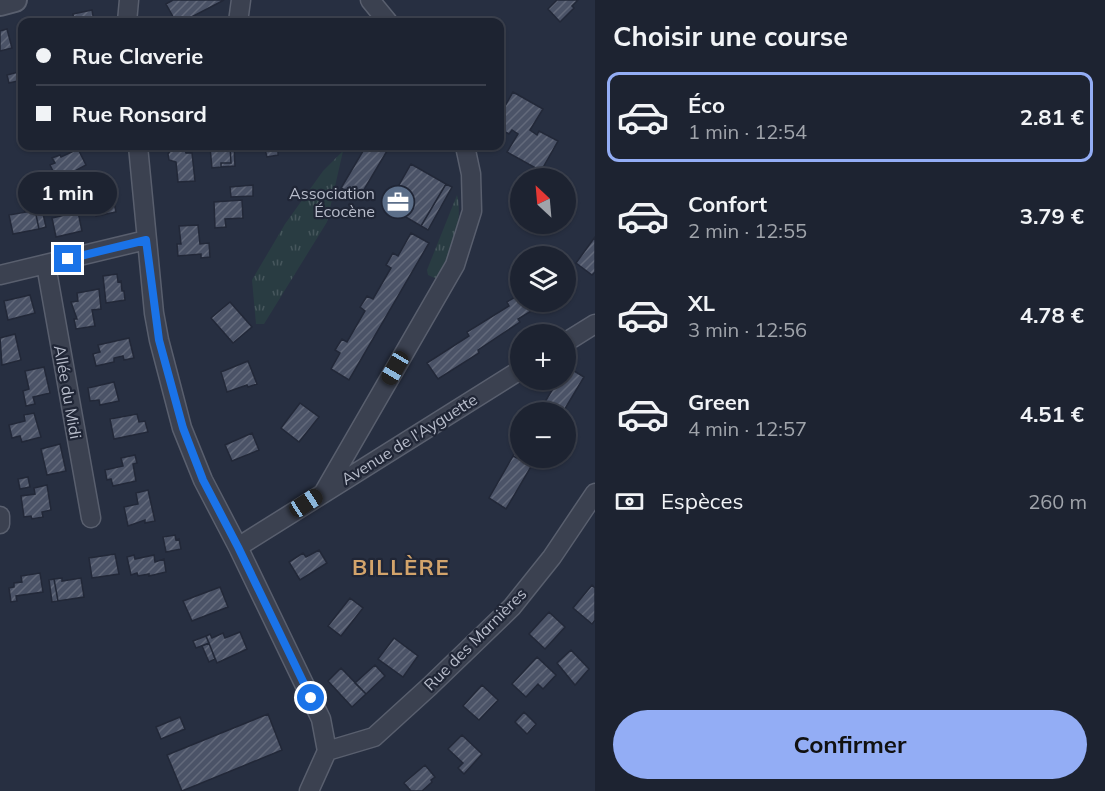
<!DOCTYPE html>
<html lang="fr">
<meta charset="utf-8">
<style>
body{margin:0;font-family:Mulish,sans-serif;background:#252b39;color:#f1f3f6;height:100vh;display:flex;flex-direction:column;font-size:22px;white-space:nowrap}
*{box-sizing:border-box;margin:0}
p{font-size:20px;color:#a0a4ab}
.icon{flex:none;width:33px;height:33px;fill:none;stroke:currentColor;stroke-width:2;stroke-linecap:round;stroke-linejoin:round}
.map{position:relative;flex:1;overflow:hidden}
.sheet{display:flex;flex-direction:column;background:#1d2331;width:510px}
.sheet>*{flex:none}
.top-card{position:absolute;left:18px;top:18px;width:486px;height:132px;border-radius:12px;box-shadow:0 2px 4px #0004,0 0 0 2px #3b404d;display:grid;align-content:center;height:132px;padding:0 18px;background:#1d2331}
.needle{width:39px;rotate:334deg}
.fabs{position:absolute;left:510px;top:168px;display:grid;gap:12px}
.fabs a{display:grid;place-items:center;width:66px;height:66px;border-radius:50%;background:#1d2331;box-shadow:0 2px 4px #0004,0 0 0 2px #3b404d;font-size:30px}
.end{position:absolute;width:27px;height:27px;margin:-14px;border:8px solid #1a73e8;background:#fff;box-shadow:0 0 0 3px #fff}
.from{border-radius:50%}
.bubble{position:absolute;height:42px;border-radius:21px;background:#1d2331;box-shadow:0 2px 4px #0004,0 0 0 2px #3b404d;font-size:20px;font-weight:700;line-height:42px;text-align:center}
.car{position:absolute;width:18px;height:36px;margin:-18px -9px;border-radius:8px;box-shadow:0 0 4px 2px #0007;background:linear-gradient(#222 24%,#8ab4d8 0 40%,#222 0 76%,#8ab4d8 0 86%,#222 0)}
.top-card b{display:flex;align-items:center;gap:21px;height:57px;font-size:22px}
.top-card b+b{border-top:2px solid #3b404d}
.top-card i{width:15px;height:15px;background:#f1f3f6}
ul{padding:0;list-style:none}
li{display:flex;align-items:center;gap:18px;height:90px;margin:0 12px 9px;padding:0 6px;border:3px solid transparent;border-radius:12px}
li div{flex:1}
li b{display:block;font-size:22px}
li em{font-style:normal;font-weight:700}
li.selected{border-color:#93adf5}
li>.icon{width:54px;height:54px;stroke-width:1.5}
h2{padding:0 18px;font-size:27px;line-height:72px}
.pay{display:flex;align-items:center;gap:15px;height:66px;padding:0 18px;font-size:22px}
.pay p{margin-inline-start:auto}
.cta{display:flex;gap:12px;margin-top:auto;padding:12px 18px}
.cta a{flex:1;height:69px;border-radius:36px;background:#93adf5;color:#111;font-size:24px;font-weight:700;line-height:69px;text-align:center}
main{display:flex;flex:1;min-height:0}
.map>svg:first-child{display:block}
</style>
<main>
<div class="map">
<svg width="595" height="791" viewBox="0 0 595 791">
<defs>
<pattern id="park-tufts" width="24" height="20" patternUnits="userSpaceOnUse" patternTransform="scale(1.5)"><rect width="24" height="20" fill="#293c42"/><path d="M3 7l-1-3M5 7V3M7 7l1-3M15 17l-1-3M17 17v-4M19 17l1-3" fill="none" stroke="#46565c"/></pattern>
<pattern id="building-hatch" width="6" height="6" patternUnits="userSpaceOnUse" patternTransform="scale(1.5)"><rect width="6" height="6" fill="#4b5367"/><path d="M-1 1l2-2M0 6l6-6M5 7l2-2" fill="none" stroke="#636a7b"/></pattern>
</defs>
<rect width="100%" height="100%" fill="#272f41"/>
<!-- park -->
<path fill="url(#park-tufts)" d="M 343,151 L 327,222 L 264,324 L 256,324 L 252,280 L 285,224 L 323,171 Z
M 457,195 C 462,209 456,249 450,263 C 448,269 442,274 439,280 L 428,275 L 427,270 Z"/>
<!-- building -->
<path fill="url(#building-hatch)" stroke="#222838" stroke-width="1.5" d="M 173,0 L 224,0 L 182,22 L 176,22 L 166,4 Z
M 557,0 L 578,0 L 572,6 L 574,8 L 560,22 L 548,9 Z
M 92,10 L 94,22 L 74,22 L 73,14 Z
M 7,29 L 12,48 L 0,51 L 0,31 Z
M 22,71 L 22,80 L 9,83 L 7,75 Z
M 513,92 L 543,109 L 530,130 L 537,135 L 539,131 L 558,141 L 541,171 L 507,152 L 518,134 L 512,130 L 509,134 L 500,129 L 500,115 Z
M 201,146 L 234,146 L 230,146 L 231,163 L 221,163 L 221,167 L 212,168 L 210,147 L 201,148 Z
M 230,146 L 234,146 L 235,166 L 221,167 L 221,163 L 231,163 Z
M 264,146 L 295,146 L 295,147 L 278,150 L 278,155 L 267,157 Z
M 366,146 L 390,146 L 359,198 L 341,188 Z
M 78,149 L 86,165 L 62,178 L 59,171 L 54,173 L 50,165 L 55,163 L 52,158 L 60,155 L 61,157 Z
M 185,150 L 186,153 L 192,153 L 195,181 L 178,182 L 176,162 L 169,160 L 168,154 L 170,151 Z
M 411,164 L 446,184 L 421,226 L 387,206 Z
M 446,184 L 452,187 L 428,230 L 421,226 Z
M 253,185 L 253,196 L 231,197 L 230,187 Z
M 90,187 L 92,197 L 112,193 L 116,212 L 96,216 L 95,211 L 88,212 L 82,188 Z
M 39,193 L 42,209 L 35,210 L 39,229 L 13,234 L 9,215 L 32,211 L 29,195 Z
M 29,195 L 32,211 L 25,212 L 22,197 Z
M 242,200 L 243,218 L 225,219 L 226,227 L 215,228 L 214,202 Z
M 42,209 L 46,227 L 39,229 L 35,210 Z
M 78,212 L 82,231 L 56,237 L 52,218 Z
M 198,225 L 200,244 L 209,243 L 210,257 L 201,258 L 201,254 L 178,256 L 177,244 L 181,244 L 179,226 Z
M 411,233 L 429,243 L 349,380 L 331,369 L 340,353 L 335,350 L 342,339 L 347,342 L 365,311 L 360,307 L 367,296 L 373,299 L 391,268 L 386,265 L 393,253 L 398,256 Z
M 595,237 L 595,272 L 592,275 L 576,263 Z
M 117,274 L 118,282 L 121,281 L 122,291 L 124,291 L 125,300 L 106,303 L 103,276 Z
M 99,289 L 101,309 L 92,310 L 95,326 L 76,329 L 74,319 L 77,319 L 71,302 L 78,301 L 77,293 Z
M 520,294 L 520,302 L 546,302 L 518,319 L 520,322 L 478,350 L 479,353 L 438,379 L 427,363 L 469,336 L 467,332 L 509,306 L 507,302 Z
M 30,295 L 35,313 L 8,320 L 4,301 Z
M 230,302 L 252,327 L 233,343 L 211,318 Z
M 15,334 L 21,360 L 2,365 L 0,338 Z
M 129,338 L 134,358 L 124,360 L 123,356 L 114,358 L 114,362 L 96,366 L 93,354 L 100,352 L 98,345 Z
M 248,361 L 257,384 L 248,387 L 247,385 L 227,392 L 221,372 Z
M 566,366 L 584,377 L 563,412 L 539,412 L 558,380 L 566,380 Z
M 44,367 L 50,393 L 33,397 L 35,404 L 26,406 L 23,391 L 29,389 L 25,371 Z
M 114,382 L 119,401 L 100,405 L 99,400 L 90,401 L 88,388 Z
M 300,403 L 319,417 L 299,442 L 281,428 Z
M 34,413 L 41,437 L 22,442 L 20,436 L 12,438 L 9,425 L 25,421 L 24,415 Z
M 137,414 L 139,422 L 145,421 L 148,432 L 114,439 L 110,419 Z
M 252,433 L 259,450 L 232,461 L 225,445 Z
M 60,444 L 66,471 L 47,475 L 41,449 Z
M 520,444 L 520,458 L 536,458 L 532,465 L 513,456 Z
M 135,455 L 137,463 L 133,464 L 136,481 L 113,486 L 111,479 L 107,480 L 105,470 L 123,466 L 121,458 Z
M 513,456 L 532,465 L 506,509 L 489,498 Z
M 28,477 L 30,487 L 20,489 L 18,479 Z
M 47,485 L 51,510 L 42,512 L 43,517 L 32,519 L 31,516 L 24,517 L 21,496 L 35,494 L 34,488 Z
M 148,490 L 155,521 L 145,523 L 145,520 L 128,526 L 124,507 L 138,504 L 136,493 Z
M 175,535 L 176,540 L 179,539 L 181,549 L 166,552 L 163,537 Z
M 319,550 L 327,563 L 300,580 L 289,562 L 303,553 L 306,557 Z
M 115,554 L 119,574 L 92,578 L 89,558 Z
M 134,555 L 135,559 L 154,555 L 155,562 L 164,559 L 166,572 L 149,576 L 149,574 L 138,576 L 137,573 L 131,575 L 127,557 Z
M 40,573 L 43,592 L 16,596 L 17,601 L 11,602 L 9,588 L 14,587 L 14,583 L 22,582 L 21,576 Z
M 62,578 L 62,581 L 81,578 L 84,597 L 58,601 L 54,579 Z
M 54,579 L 58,601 L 52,602 L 49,580 Z
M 592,585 L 595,588 L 595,620 L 592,624 L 573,608 Z
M 220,587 L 228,607 L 192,621 L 183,601 Z
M 350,598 L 363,608 L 341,636 L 328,626 Z
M 549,612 L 565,627 L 545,649 L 529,634 Z
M 240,632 L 247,649 L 217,663 L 206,636 L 210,634 L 212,638 L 223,633 L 225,638 Z
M 206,636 L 209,643 L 196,648 L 193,641 Z
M 394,638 L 418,656 L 403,677 L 378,659 Z
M 209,643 L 215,659 L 209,662 L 202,646 Z
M 571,650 L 589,669 L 575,685 L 557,663 Z
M 537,657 L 556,675 L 543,689 L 538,684 L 526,697 L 512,684 Z
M 375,665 L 385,676 L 366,694 L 355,683 Z
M 341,668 L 366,694 L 352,707 L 328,681 Z
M 482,685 L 498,700 L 479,720 L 463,706 Z
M 524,712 L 536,724 L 527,734 L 515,722 Z
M 268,714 L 282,750 L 182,791 L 167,755 Z
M 180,717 L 185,729 L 161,739 L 156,727 Z
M 462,735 L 482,754 L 464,774 L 458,768 L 463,763 L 448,749 Z
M 425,765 L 435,777 L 431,780 L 432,782 L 422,791 L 411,791 L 404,783 Z"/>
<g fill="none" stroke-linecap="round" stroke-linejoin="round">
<!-- minor casing -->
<g stroke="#595f6e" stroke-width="21">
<path id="minor" d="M 370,0 L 388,22
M 127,22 L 129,0
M 238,22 L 241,0
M 138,146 L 154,313 L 159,340 L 182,428 L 203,480 L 238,547 L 321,719 L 327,751 L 309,791
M 46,265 L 91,518
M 0,275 L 146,240
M 566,342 L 595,324
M 324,492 L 455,265 L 472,211 L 471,174 L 465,146
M 0,516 L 0,524
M 238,547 L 520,370
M 327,751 L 374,737 L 430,686 L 512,607 L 552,557 L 595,493"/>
</g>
<!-- tertiary casing -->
<g stroke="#595f6e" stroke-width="26">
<path id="tertiary" d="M 0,4 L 15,0"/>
</g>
<!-- minor -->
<use href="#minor" stroke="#3b4150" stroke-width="18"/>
<!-- tertiary -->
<use href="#tertiary" stroke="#3b4150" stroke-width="22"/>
</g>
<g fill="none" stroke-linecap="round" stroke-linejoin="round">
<!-- route -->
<path stroke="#1a73e8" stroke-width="8" d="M 68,259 L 146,240 L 159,340 L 183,428 L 203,480 L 238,547 L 311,698"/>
</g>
<!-- icons -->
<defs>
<g id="office-disc" transform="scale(1.725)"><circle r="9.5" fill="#5c6f8a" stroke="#202636"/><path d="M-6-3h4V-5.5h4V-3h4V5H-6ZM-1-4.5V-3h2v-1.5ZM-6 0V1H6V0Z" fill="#fff"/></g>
</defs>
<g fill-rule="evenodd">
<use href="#office-disc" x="398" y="202"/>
</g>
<g text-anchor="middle" stroke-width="4.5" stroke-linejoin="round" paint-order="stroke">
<!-- poi labels -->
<g font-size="16" fill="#b8bdcb" stroke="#202636" text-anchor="end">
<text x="375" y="199">Association<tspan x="375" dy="18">Écocène</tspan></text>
</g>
<!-- street labels -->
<g font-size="16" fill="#b8bdcb" stroke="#202636">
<text transform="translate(68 392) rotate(80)" y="6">Allée du Midi</text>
<text transform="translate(409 439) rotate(-32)" y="6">Avenue de l'Ayguette</text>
<text transform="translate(475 639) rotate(-45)" y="6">Rue des Marnières</text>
</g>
<!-- district labels -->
<g font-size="22" font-weight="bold" letter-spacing="1.5" fill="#d3a46b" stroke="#202636">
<text x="401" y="575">BILLÈRE</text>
</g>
</g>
</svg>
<div class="fabs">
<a><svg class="needle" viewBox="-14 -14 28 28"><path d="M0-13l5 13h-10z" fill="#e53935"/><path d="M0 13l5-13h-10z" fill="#a0a4ab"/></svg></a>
<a><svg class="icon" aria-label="layers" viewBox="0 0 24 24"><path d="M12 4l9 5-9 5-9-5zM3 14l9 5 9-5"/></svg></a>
<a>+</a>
<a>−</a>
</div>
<i class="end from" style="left:311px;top:698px"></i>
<i class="end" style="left:68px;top:259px"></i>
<div class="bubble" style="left:18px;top:172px;width:99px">1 min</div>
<i class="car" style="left:395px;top:368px;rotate:210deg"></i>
<i class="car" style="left:306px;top:503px;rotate:57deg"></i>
<div class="top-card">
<b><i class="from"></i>Rue Claverie</b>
<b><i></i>Rue Ronsard</b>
</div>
</div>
<section class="sheet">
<h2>Choisir une course</h2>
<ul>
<li class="selected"><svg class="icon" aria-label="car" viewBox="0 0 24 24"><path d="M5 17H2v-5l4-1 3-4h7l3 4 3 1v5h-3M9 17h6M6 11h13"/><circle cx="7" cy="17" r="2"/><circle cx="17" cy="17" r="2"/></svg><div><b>Éco</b><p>1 min · 12:54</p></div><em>2.81 €</em></li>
<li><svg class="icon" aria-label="car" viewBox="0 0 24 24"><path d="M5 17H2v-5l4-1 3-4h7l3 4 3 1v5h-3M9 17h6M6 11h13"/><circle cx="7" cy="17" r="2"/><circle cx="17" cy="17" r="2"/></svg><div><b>Confort</b><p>2 min · 12:55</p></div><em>3.79 €</em></li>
<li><svg class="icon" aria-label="car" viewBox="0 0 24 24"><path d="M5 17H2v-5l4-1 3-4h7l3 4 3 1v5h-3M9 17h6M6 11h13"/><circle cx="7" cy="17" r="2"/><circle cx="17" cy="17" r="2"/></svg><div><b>XL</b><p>3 min · 12:56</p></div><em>4.78 €</em></li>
<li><svg class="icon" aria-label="car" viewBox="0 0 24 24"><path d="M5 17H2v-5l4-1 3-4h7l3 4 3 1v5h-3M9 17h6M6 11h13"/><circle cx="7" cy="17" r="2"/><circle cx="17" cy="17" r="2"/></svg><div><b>Green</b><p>4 min · 12:57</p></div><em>4.51 €</em></li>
</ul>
<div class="pay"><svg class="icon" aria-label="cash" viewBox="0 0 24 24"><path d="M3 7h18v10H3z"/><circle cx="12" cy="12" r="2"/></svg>Espèces<p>260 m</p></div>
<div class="cta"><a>Confirmer</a></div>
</section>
</main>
